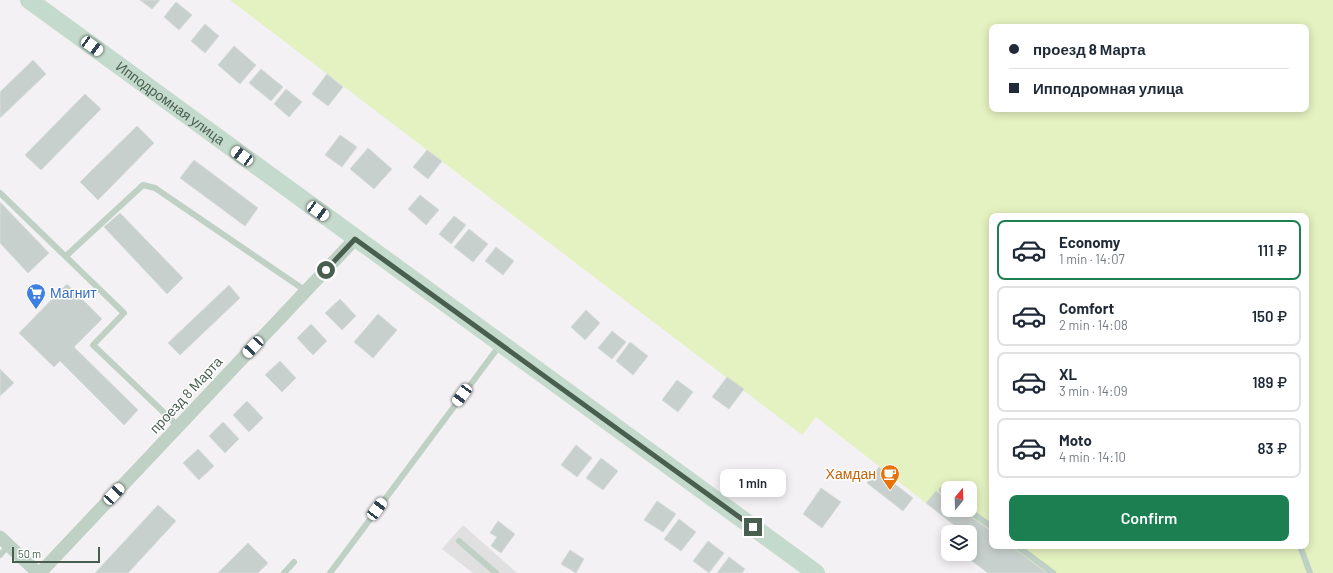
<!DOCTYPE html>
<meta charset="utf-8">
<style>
body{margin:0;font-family:Barlow,sans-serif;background:#f2f2f3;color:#1f2937;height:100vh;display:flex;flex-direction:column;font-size:15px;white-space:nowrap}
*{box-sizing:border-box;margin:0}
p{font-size:13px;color:#747a83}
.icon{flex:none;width:22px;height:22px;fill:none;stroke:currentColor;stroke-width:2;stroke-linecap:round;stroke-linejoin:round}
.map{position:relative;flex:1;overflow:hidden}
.panel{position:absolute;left:989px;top:213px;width:320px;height:336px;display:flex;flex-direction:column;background:#fff;border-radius:8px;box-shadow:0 2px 10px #0003}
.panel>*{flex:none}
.top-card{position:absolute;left:989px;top:24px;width:320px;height:88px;border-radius:8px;box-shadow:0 2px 10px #0003;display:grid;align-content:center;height:88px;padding:0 20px;background:#fff}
.needle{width:26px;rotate:19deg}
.fabs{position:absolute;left:941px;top:481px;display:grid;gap:8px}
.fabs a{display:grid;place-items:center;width:36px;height:36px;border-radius:8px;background:#fff;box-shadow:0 2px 10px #0003;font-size:20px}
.scale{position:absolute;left:12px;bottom:10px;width:88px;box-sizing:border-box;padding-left:4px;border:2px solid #485f50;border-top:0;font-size:11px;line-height:14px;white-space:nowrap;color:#485f50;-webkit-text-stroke:3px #fff;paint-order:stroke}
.end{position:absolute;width:18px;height:18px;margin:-9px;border:5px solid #485f50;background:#fff;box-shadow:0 0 0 2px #fff}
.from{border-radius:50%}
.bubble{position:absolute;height:28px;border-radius:8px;background:#fff;box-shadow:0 2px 10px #0003;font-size:13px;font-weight:600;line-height:28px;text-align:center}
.car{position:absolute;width:12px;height:24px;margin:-12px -6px;border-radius:5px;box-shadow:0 0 3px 1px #0007;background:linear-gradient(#fff 24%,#345 0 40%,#fff 0 76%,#345 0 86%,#fff 0)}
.top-card b{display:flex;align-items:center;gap:14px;height:38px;font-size:15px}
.top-card b+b{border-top:1px solid #e0e1e3}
.top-card i{width:10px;height:10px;background:#1f2937}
ul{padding:7px 0 0;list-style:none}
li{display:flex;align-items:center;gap:12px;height:60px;margin:0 8px 6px;padding:0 12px;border:2px solid #e0e1e3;border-radius:8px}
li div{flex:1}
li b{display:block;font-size:15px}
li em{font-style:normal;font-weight:600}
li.selected{border-color:#1b7f51}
li>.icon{width:36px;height:36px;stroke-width:1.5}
.action{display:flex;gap:8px;margin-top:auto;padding:8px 20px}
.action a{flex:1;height:46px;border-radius:8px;background:#1b7f51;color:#fff;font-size:16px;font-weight:600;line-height:46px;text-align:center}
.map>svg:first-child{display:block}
</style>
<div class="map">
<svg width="1333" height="573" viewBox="0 0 1333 573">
<rect width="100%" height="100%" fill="#f3f1f3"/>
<!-- education -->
<path fill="#e1e0e1" d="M 463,525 L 517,573 L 473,573 L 442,549 Z"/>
<!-- green -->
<path fill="#e4f1c0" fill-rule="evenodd" d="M 230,0 L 1333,0 L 1333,573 L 988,573 L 964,555 L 970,554 L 970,547 L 974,541 L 970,538 L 970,532 L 963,532 L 816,417 L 802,435 ZM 992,27 L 1306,27 L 1306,109 L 992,109 ZM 992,216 L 1306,216 L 1306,546 L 992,546 ZM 948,488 L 970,488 L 970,510 L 948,510 Z"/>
<!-- building -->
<path fill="#c8d0cd" stroke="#d5dcd9" d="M 140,0 L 160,0 L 152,9 Z
M 176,2 L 192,15 L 179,30 L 164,17 Z
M 205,24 L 219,36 L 205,53 L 191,41 Z
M 234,46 L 256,65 L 240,84 L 218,65 Z
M 33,60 L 46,74 L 0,118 L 0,92 Z
M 261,69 L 283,87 L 271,101 L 249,83 Z
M 327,74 L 343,87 L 328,106 L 312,94 Z
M 286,89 L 302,102 L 289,117 L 274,104 Z
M 85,94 L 101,109 L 41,170 L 25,155 Z
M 137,126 L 154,143 L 98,200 L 80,182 Z
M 340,135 L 357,147 L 342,167 L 325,155 Z
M 368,148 L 392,169 L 374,189 L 350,169 Z
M 427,150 L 442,161 L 428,179 L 413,167 Z
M 194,160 L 258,208 L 245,226 L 180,178 Z
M 420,195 L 439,210 L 426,225 L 408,209 Z
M 0,202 L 49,253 L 28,273 L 0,243 Z
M 120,213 L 183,278 L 167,294 L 104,227 Z
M 454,216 L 466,225 L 451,244 L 439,234 Z
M 469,229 L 488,244 L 473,262 L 454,247 Z
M 496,247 L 514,261 L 503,275 L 485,261 Z
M 67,284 L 102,319 L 74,347 L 138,410 L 124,425 L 60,361 L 54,367 L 19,333 Z
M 229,285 L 240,298 L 180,355 L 168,343 Z
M 340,299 L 356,316 L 342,330 L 325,313 Z
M 586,310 L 600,323 L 585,340 L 571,327 Z
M 378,314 L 397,330 L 373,358 L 354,342 Z
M 311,324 L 327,341 L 313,355 L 297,338 Z
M 612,331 L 626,342 L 612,359 L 598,348 Z
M 630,342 L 648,356 L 633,375 L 616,361 Z
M 280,361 L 296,378 L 282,392 L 265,375 Z
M 0,369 L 14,383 L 0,396 Z
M 727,377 L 744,389 L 729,409 L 712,397 Z
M 677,380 L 693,392 L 678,412 L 662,400 Z
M 247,401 L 263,418 L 249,432 L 233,415 Z
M 223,422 L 239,439 L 225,453 L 209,436 Z
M 576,445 L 592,458 L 577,477 L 561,465 Z
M 198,449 L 214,466 L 199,480 L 183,463 Z
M 601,458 L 618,471 L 603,490 L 586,478 Z
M 879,467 L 894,478 L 891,481 L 913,498 L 903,511 L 867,483 Z
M 821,488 L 841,502 L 822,528 L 803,514 Z
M 936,491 L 948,500 L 948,510 L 962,510 L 992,532 L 992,546 L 1011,546 L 1047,573 L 988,573 L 964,555 L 970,554 L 970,547 L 974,541 L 970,538 L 970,532 L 963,532 L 926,503 Z
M 657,501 L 676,514 L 663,532 L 644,520 Z
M 158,505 L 176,521 L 128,573 L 95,573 Z
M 679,519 L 696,532 L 681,551 L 664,539 Z
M 498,521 L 515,534 L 501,553 L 491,546 L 497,537 L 490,533 Z
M 708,541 L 724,553 L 709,573 L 693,561 Z
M 248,543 L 268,563 L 258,573 L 218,573 Z
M 570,550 L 584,559 L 576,573 L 561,564 Z
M 729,557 L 745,569 L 742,573 L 717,573 Z"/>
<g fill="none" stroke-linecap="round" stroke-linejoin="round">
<!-- lane -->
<path stroke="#bfd0c5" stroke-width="6" d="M 0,193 L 124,313 L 93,345 L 178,426
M 66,256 L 143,185 L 155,188 L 306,291
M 942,490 L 948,495
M 968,510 L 992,527
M 459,541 L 496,573
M 1017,546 L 1053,573
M 1300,546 L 1310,573
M 0,555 L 9,545
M 284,573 L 294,562
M 330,573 L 500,345"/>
<!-- street -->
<path stroke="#bfd0c5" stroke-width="13" d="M 0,537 L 38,573
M 40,573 L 355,239"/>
<!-- secondary -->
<path stroke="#c4dacc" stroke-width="18" id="s1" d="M 29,0 L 816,573"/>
</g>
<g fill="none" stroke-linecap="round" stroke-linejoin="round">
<!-- route -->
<path stroke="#485f50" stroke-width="5" d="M 326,270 L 355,239 L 753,527"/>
</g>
<!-- icons -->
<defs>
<g id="supermarket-pin" transform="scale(1)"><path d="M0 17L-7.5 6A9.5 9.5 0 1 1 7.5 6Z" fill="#3f7fe0" stroke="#fff"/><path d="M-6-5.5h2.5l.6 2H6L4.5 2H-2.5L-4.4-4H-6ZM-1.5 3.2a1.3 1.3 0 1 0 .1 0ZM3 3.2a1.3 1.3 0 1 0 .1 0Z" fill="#fff"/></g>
<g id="cafe-pin" transform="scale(1)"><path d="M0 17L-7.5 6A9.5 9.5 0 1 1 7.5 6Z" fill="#e8710a" stroke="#fff"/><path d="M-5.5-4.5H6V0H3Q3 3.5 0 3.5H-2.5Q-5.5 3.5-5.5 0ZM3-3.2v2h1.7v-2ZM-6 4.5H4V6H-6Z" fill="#fff"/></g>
</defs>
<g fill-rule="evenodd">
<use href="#supermarket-pin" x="36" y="293"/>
<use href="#cafe-pin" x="890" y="474"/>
</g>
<g text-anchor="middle" stroke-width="3" stroke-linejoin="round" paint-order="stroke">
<!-- street labels -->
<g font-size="14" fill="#485f50" stroke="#fff">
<text dy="5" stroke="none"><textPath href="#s1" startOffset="175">Ипподромная улица</textPath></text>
<text transform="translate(186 395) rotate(-47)" y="5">проезд 8 Марта</text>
</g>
<!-- shop labels -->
<g font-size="14" fill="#366cbe" stroke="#fff" text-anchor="start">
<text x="50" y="298">Магнит</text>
</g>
<!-- food labels -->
<g font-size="14" fill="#c56008" stroke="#fff" text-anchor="end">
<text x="876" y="479">Хамдан</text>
</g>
</g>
</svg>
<div class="fabs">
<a><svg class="needle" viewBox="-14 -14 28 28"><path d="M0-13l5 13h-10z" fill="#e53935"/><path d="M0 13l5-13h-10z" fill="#747a83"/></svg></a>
<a><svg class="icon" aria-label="layers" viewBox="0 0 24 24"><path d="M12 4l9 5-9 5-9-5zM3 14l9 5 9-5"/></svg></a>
</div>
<div class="scale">50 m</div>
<i class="end from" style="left:326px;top:270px"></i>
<i class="end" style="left:753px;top:527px"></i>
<div class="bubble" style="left:720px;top:469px;width:66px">1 min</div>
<i class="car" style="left:92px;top:46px;rotate:126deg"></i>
<i class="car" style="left:242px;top:156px;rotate:306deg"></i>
<i class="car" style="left:318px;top:211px;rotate:126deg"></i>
<i class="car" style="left:253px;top:347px;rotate:223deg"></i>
<i class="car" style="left:462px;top:395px;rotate:216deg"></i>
<i class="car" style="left:114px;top:494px;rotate:43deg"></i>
<i class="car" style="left:377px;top:509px;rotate:37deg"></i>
<div class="top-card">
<b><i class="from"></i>проезд 8 Марта</b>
<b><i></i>Ипподромная улица</b>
</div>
<section class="panel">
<ul>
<li class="selected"><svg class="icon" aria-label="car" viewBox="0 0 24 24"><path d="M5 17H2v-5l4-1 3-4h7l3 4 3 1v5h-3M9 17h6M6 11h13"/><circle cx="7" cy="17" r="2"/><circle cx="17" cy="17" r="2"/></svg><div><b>Economy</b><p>1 min · 14:07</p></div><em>111 ₽</em></li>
<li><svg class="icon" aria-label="car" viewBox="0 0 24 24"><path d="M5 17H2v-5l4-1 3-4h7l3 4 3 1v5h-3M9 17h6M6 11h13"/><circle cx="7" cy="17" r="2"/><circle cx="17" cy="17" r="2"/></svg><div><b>Comfort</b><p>2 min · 14:08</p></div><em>150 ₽</em></li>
<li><svg class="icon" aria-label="car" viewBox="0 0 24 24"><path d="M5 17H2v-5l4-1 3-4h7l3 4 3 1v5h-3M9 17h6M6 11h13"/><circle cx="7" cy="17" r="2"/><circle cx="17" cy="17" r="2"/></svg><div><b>XL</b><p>3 min · 14:09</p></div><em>189 ₽</em></li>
<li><svg class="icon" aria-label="car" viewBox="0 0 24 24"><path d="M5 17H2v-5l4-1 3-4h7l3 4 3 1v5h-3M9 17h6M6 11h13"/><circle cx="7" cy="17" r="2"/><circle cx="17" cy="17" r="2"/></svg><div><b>Moto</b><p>4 min · 14:10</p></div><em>83 ₽</em></li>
</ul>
<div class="action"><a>Confirm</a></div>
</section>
</div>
